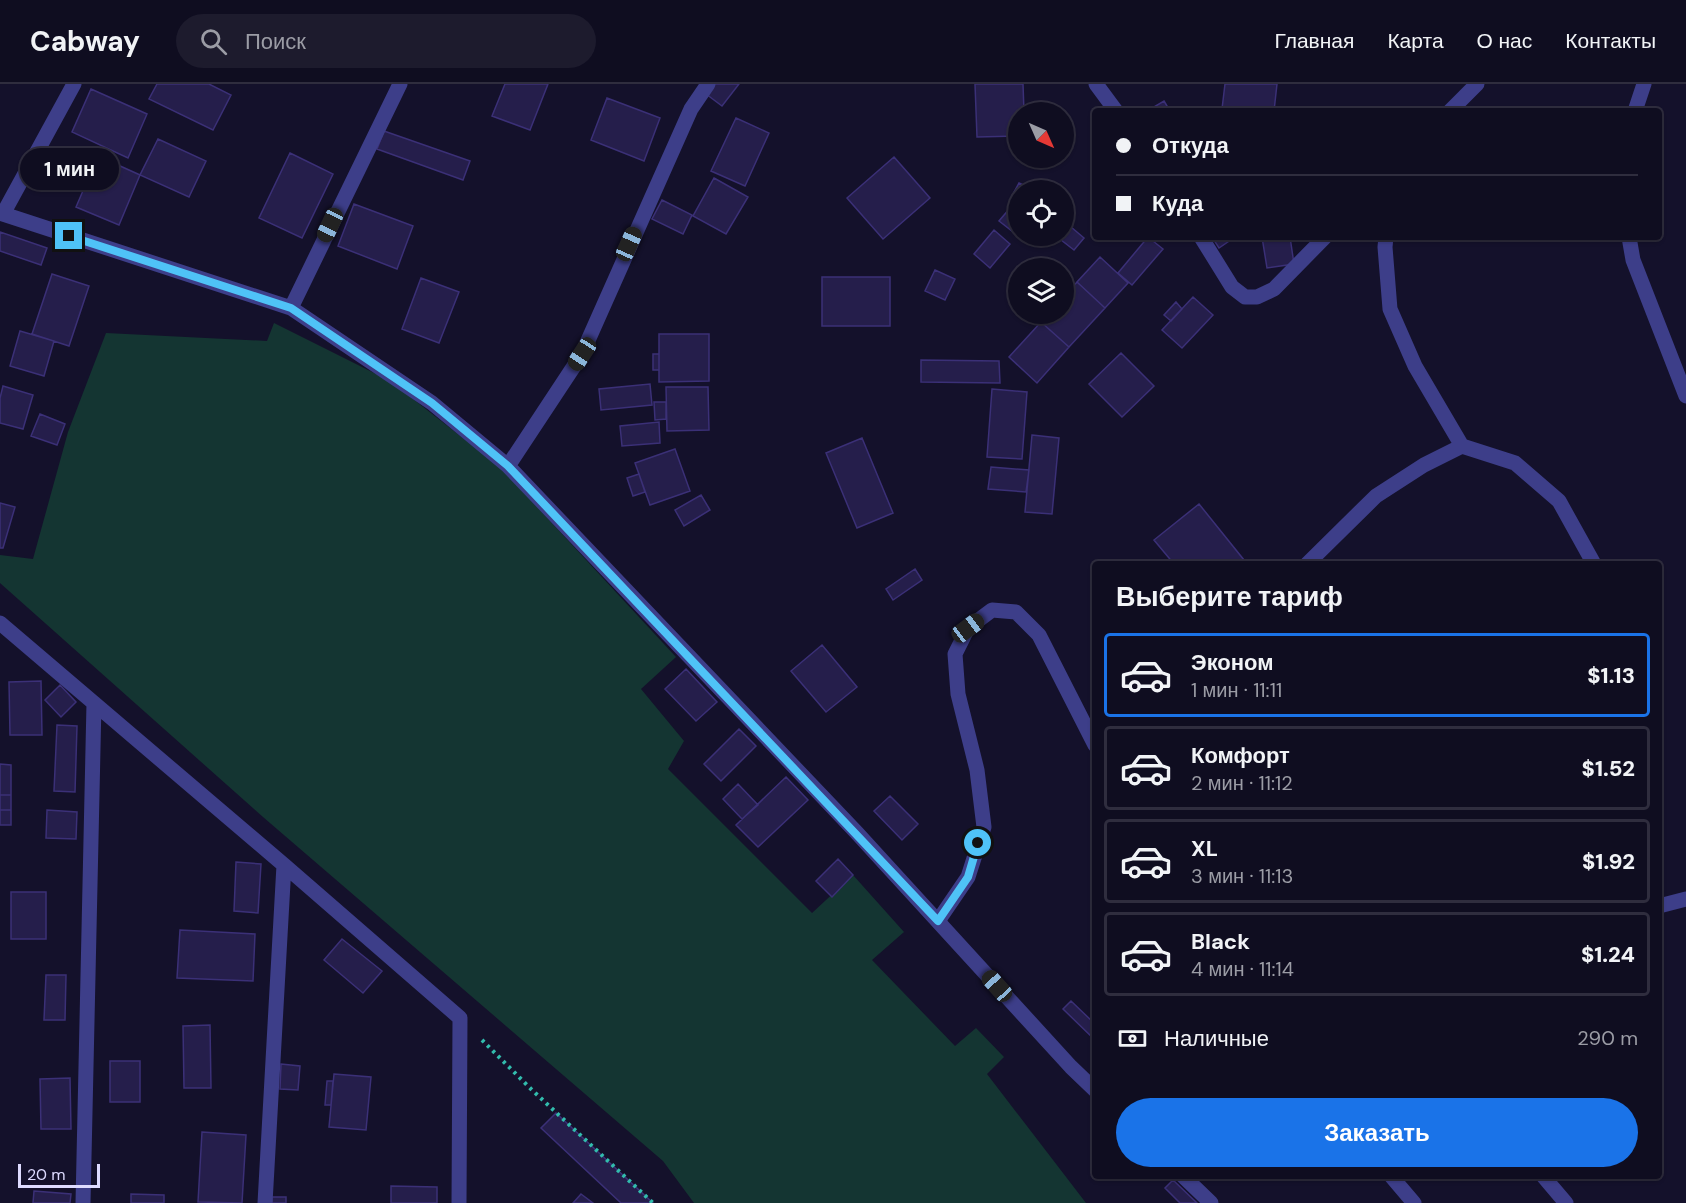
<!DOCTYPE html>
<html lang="ru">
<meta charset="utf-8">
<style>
body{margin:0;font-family:"DM Sans",sans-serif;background:#1d1b2d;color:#f1f3f6;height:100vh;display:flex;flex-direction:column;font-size:22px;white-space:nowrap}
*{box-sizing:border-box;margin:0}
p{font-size:20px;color:#9b9ca5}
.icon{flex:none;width:33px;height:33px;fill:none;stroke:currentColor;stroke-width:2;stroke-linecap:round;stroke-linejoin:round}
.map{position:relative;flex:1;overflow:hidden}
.details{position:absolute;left:1092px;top:477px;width:570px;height:618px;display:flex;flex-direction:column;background:#0f0d20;border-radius:6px;box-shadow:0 2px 4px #0004,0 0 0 2px #2f2d3e}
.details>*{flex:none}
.top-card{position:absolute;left:1092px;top:24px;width:570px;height:132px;border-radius:6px;box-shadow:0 2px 4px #0004,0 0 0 2px #2f2d3e;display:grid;align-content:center;height:132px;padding:0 24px;background:#0f0d20}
.needle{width:39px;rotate:135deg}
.buttons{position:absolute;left:1008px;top:18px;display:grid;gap:12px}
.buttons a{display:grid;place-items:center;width:66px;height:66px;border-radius:50%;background:#0f0d20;box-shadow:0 2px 4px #0004,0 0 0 2px #2f2d3e;font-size:30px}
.scale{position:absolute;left:18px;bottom:15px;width:82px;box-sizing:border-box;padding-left:6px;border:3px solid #dedbff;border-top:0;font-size:16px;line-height:21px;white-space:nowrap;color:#dedbff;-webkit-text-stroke:4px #14112b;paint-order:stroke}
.end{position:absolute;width:27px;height:27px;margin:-14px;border:8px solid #4fc3f7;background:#111;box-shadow:0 0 0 3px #111}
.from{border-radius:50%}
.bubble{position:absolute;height:42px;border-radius:21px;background:#0f0d20;box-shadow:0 2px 4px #0004,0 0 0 2px #2f2d3e;font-size:20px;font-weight:800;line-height:42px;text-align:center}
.car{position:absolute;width:18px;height:36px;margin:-18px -9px;border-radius:8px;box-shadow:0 0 4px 2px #0007;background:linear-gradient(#222 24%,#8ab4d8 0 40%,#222 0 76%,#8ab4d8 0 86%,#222 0)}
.top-card b{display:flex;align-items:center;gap:21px;height:57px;font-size:22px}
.top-card b+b{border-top:2px solid #2f2d3e}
.top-card i{width:15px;height:15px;background:#f1f3f6}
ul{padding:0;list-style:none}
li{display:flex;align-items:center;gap:18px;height:84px;margin:0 12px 9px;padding:0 12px;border:3px solid #2f2d3e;border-radius:6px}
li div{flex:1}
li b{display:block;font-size:22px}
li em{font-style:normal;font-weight:800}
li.current{border-color:#1a73e8}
li>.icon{width:54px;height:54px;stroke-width:1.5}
h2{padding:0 24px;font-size:27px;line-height:72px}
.pay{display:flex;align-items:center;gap:15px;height:66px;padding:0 24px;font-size:22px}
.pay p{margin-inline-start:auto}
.action{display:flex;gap:12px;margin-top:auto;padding:12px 24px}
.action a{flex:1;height:69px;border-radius:36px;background:#1a73e8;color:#fff;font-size:24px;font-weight:800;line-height:69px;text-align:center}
header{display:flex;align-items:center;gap:36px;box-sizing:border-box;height:84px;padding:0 30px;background:#0f0d20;border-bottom:2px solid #2f2d3e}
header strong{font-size:28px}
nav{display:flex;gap:33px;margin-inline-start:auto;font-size:21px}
.search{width:420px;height:54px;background:#1d1b2d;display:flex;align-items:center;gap:15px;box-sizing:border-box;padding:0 21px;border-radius:33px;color:#9b9ca5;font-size:22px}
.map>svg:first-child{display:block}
</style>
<header>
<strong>Cabway</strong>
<div class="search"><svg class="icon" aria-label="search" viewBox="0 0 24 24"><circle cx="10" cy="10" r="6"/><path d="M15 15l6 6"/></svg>Поиск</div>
<nav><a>Главная</a><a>Карта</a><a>О нас</a><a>Контакты</a></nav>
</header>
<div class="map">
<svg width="1686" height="1119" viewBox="0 0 1686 1119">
<rect width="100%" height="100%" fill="#14112b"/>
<!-- green -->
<path fill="#143532" d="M 274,239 L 390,297 L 500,383 L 676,573 L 641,605 L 684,657 L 668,685 L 812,829 L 853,791 L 904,848 L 872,876 L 955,962 L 976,944 L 1004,973 L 987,990 L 1086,1119 L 694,1119 L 663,1077 L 263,733 L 0,499 L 0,471 L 33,475 L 68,348 L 106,249 L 267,257 Z"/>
<!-- building -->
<path fill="#251e4b" stroke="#3b3077" stroke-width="1.5" d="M 157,0 L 209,0 L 231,11 L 213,46 L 149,15 Z
M 505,0 L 548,0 L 530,46 L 492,32 Z
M 708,0 L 739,0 L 722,22 L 702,7 Z
M 975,0 L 1023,0 L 1024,28 L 1018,28 L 1018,52 L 977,53 Z
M 1225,0 L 1277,0 L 1274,27 L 1222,25 Z
M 91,5 L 147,30 L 128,74 L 72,48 Z
M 607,14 L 660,34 L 644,77 L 591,56 Z
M 1164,17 L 1170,27 L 1147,27 Z
M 736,34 L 769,49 L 745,102 L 711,87 Z
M 384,47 L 470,77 L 463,96 L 377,65 Z
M 158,55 L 206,77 L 189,113 L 140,91 Z
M 290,69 L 333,90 L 302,154 L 259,134 Z
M 98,72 L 140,91 L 119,141 L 76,123 Z
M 894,73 L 930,114 L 883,155 L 847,114 Z
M 714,94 L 748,113 L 726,150 L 693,132 Z
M 1019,99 L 1034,106 L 1018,106 L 1018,115 L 1012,112 Z
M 662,116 L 692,131 L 683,150 L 652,135 Z
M 1016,117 L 1018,119 L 1018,152 L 1022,152 L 1021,154 L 999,137 Z
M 354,120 L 413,142 L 397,185 L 338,162 Z
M 1064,137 L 1084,154 L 1074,166 L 1056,152 L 1064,152 Z
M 994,146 L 1010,160 L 990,184 L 974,170 Z
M 0,148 L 47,164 L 41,181 L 0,167 Z
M 1148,153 L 1163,165 L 1132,201 L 1118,189 Z
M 1212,153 L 1235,153 L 1219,164 Z
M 1262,153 L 1290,153 L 1294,180 L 1267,184 Z
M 1100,173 L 1128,199 L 1105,224 L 1077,198 Z
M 935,186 L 955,195 L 945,216 L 925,207 Z
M 52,190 L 89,202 L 69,262 L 32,250 Z
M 822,193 L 890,193 L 890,242 L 822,242 Z
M 421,194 L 459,208 L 439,259 L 402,245 Z
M 1077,198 L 1105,224 L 1069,263 L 1041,238 L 1049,230 L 1064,230 L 1064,213 Z
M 1193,213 L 1213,231 L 1182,264 L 1162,246 Z
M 1176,218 L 1182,225 L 1171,237 L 1164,231 Z
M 1041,238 L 1069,263 L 1037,299 L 1009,273 Z
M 20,247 L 54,257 L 44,292 L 10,282 Z
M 659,250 L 709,250 L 709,297 L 659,298 Z
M 1121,269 L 1154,302 L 1122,333 L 1089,300 Z
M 653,270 L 659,270 L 659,286 L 653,286 Z
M 921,276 L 999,277 L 1000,299 L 921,298 Z
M 650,300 L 652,321 L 601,326 L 599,305 Z
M 3,302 L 33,311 L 23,345 L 0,339 L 0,314 Z
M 666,303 L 708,303 L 709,346 L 667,347 Z
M 992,305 L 1027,308 L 1022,375 L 987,373 Z
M 654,318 L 666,318 L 666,335 L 655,336 Z
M 40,330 L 65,340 L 57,361 L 31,352 Z
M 659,338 L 660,359 L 622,362 L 620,342 Z
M 1032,351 L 1059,354 L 1052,430 L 1025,428 Z
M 862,354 L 893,429 L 857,444 L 826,369 Z
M 675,365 L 690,407 L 650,421 L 635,379 Z
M 991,383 L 1029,386 L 1026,408 L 988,405 Z
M 639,390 L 645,408 L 633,412 L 627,394 Z
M 701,411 L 710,426 L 684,442 L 675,426 Z
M 0,419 L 15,423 L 3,464 L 0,464 Z
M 1199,420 L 1244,476 L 1239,480 L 1174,480 L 1154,456 Z
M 915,485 L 922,496 L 893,516 L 886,505 Z
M 822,561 L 857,603 L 826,628 L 791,587 Z
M 686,585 L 717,618 L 696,637 L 665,605 Z
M 41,597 L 42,651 L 10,651 L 9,598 Z
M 60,601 L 76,618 L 61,633 L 45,616 Z
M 57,641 L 77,642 L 75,708 L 54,707 Z
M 739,645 L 756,662 L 721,697 L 704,680 Z
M 0,680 L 11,681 L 11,711 L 0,711 Z
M 786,693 L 808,716 L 758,763 L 736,741 Z
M 738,700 L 758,721 L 742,735 L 723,715 Z
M 0,711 L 11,711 L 11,726 L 0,726 Z
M 890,712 L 918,740 L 902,756 L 874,727 Z
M 0,726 L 11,726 L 11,741 L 0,741 Z
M 47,726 L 77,728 L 76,755 L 46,754 Z
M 838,775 L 853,791 L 832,813 L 816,797 Z
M 236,778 L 261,780 L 258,829 L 234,827 Z
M 11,808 L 46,808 L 46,855 L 11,855 Z
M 180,846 L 255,850 L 253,897 L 177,894 Z
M 342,855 L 382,887 L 363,909 L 324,876 Z
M 46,891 L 66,891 L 65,936 L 44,936 Z
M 1071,917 L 1095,940 L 1095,956 L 1063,925 Z
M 210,941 L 211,1004 L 184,1004 L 183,942 Z
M 110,977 L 140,977 L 140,1018 L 110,1018 Z
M 281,980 L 300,982 L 298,1006 L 280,1005 Z
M 334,990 L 371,993 L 366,1046 L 329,1043 Z
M 70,994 L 71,1045 L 41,1045 L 40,995 Z
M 327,997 L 333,997 L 331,1021 L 325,1021 Z
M 556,1029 L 653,1119 L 621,1119 L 541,1044 Z
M 202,1048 L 246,1051 L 242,1119 L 198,1118 Z
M 1173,1096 L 1197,1119 L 1180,1119 L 1165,1104 Z
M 391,1102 L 437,1103 L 437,1119 L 391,1119 Z
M 34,1107 L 71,1110 L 70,1119 L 33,1119 Z
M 131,1110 L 164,1111 L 164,1119 L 131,1119 Z
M 581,1110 L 593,1119 L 573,1119 Z
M 272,1113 L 286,1113 L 286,1119 L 272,1119 Z"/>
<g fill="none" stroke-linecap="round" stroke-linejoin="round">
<!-- path -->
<path stroke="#32bcad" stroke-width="4" stroke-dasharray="3 4.5" stroke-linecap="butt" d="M 482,956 L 531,1005 L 653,1119"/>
<!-- service -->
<path stroke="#3d3e89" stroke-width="15" d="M 1386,153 L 1385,163 L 1390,225 L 1415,282 L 1462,362
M 1307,480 L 1376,412 L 1424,381 L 1462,362 L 1515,379 L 1559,417 L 1594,480
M 938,837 L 968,793 L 984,743 L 977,686 L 958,610 L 955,570 L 968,544 L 992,526 L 1016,528 L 1039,551 L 1095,661
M 1391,1092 L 1414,1119
M 1543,1092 L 1566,1119"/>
<!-- minor -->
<path stroke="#3d3e89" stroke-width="15" d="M 1096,0 L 1116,27
M 1450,27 L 1477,0
M 1635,27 L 1644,0
M 0,129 L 291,224 L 432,319 L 508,382 L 857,749 L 1071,983 L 1095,1006
M 3,130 L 74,0
M 1201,153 L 1232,203 L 1245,213 L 1257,213 L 1274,205 L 1325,153
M 1629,153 L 1633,176 L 1686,312
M 291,224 L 400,0
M 508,382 L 582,270 L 691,25 L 708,0
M 0,539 L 284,781 L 460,934 L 459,1119
M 1659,822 L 1686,815
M 1183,1092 L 1211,1119
M 83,1119 L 94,619
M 265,1119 L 284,781"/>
</g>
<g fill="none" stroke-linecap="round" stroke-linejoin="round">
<!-- route -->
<path stroke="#4fc3f7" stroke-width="8" d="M 69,152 L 291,224 L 432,319 L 508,382 L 938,837 L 968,793 L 978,759"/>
</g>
</svg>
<div class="buttons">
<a><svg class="needle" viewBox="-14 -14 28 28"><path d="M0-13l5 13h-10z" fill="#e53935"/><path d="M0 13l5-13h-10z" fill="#9b9ca5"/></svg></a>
<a><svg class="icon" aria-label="locate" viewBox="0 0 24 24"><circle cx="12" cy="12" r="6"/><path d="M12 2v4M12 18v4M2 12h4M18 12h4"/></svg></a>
<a><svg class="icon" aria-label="layers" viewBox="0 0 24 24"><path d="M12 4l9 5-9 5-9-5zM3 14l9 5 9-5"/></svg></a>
</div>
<div class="scale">20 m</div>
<i class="end from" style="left:978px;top:759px"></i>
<i class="end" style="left:69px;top:152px"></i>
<div class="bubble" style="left:20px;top:64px;width:99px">1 мин</div>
<i class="car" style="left:330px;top:141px;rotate:205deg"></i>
<i class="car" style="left:629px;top:160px;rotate:24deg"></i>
<i class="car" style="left:582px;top:270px;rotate:213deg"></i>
<i class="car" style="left:968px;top:544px;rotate:53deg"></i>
<i class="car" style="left:997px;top:902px;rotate:318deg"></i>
<div class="top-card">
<b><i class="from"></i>Откуда</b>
<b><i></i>Куда</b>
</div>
<section class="details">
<h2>Выберите тариф</h2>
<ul>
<li class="current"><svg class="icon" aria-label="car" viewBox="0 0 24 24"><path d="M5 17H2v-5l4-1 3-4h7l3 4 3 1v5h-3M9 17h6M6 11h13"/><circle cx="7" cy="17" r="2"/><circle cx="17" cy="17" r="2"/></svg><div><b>Эконом</b><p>1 мин · 11:11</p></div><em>$1.13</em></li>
<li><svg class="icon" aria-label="car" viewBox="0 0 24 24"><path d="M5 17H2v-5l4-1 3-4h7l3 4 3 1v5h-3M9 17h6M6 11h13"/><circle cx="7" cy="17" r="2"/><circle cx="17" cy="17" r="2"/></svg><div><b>Комфорт</b><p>2 мин · 11:12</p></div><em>$1.52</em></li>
<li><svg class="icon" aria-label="car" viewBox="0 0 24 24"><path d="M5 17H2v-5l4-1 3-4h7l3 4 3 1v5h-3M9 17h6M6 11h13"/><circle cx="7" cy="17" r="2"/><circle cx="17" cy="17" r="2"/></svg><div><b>XL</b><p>3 мин · 11:13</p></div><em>$1.92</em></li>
<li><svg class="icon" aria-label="car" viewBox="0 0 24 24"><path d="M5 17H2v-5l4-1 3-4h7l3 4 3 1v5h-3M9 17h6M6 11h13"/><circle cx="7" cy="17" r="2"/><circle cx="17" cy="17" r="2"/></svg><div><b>Black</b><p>4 мин · 11:14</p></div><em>$1.24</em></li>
</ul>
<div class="pay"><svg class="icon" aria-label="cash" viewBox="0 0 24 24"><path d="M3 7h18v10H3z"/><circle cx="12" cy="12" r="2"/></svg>Наличные<p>290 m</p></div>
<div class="action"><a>Заказать</a></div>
</section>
</div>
